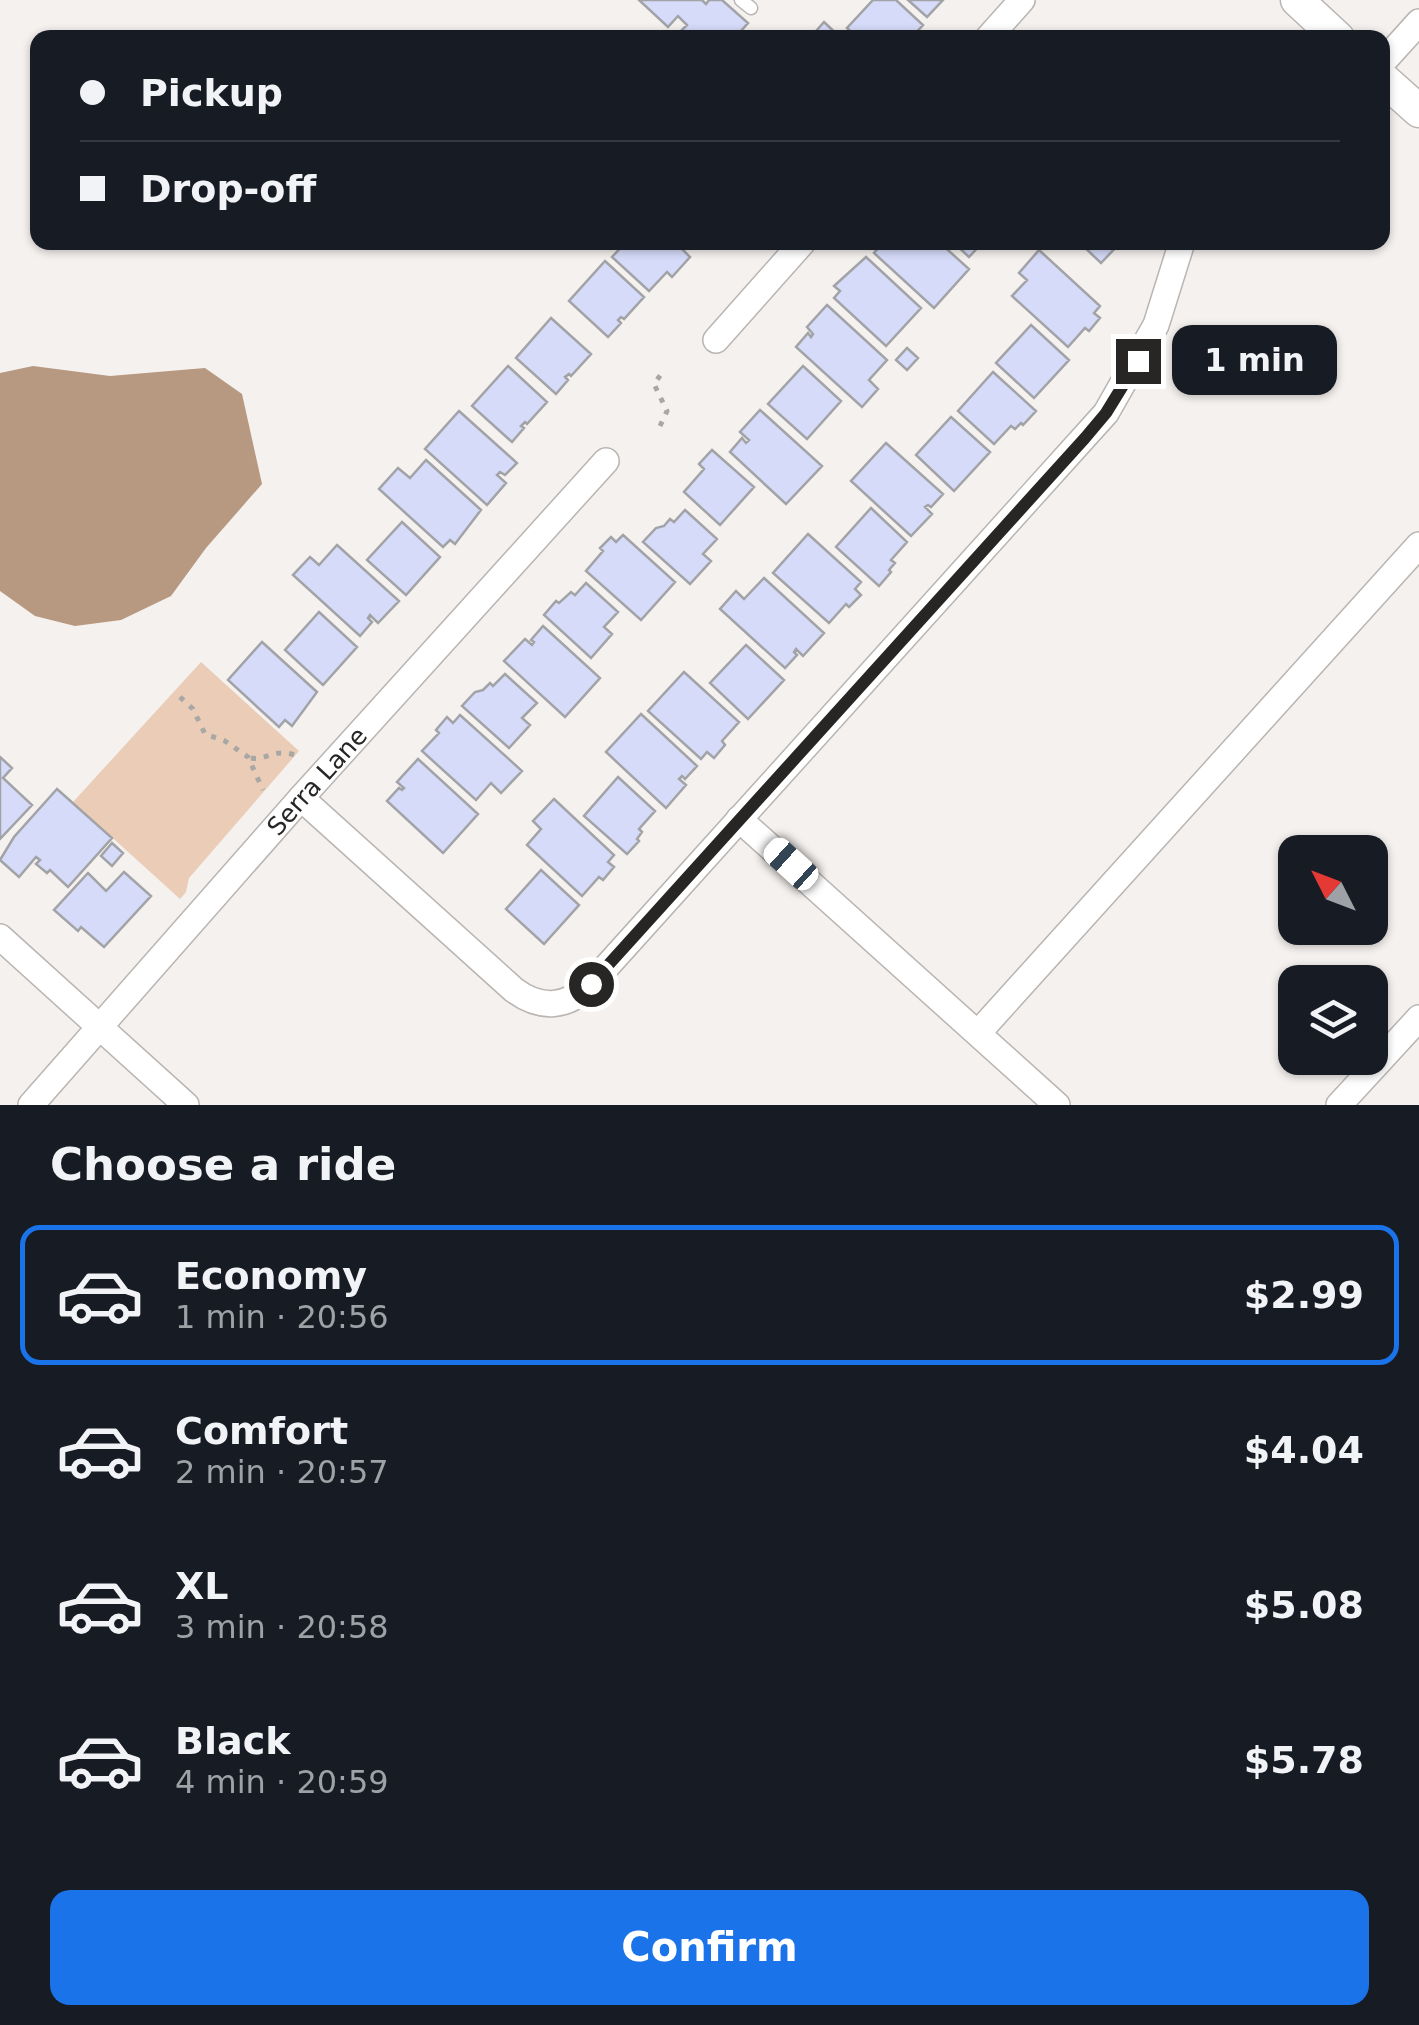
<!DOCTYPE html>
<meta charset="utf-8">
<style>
body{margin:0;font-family:"DejaVu Sans",sans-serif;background:#20242c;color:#f1f3f6;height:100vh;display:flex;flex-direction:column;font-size:38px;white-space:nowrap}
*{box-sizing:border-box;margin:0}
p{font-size:32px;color:#9ea1a6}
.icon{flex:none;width:55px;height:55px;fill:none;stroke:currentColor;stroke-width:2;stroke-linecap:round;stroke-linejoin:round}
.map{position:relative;height:1105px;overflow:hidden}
.drawer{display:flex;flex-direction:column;background:#171b24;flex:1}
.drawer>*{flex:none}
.top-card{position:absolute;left:30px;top:30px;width:1360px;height:220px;border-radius:20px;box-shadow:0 2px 8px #0004;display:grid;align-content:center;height:220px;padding:0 50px;background:#171b24}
.needle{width:65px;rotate:312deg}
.tools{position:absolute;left:1278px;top:835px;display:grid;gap:20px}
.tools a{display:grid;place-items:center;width:110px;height:110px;border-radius:20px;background:#171b24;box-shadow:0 2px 8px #0004;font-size:50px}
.end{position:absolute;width:45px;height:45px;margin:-22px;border:12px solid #272625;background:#fff;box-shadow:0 0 0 5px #fff}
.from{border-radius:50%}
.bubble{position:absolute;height:70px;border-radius:20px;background:#171b24;box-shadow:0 2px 8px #0004;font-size:32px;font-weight:700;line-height:70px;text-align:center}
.car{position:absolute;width:30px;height:60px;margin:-30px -15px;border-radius:12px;box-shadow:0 0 8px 2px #0007;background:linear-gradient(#fff 24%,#345 0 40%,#fff 0 76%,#345 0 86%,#fff 0)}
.top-card b{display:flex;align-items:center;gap:35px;height:95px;font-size:38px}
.top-card b+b{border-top:2px solid #363941}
.top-card i{width:25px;height:25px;background:#f1f3f6}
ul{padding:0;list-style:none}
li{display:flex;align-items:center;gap:30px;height:140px;margin:0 20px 15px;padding:0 30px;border:5px solid transparent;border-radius:20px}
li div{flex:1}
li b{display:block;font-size:38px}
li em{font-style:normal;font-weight:700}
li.on{border-color:#1a73e8}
li>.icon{width:90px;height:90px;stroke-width:1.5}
h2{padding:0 50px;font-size:45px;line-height:120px}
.action{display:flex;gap:20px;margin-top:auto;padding:20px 50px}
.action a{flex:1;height:115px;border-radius:20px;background:#1a73e8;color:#fff;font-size:40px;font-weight:700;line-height:115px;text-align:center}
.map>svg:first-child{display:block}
</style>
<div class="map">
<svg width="1419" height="1105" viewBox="0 0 1419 1105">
<rect width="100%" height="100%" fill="#f5f1ee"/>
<!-- green -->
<path fill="#eaccb7" d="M 201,662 L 299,751 L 189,878 L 186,892 L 180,899 L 73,802 Z"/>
<!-- water -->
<path fill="#b79880" d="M 33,366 L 110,376 L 205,368 L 242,394 L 262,484 L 206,548 L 171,596 L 121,620 L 75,626 L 35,616 L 0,591 L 0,373 Z"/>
<!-- building -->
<path fill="#d6dbf9" stroke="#a2a3a7" stroke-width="2.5" d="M 639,0 L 702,0 L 706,4 L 709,0 L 722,0 L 748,23 L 741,31 L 747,37 L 680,38 L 677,35 L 687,25 L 678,16 L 668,27 Z
M 873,0 L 896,0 L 923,25 L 911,38 L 857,38 L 847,28 Z
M 908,0 L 943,0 L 927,17 Z
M 824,22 L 841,38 L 810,38 Z
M 626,242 L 675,242 L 690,257 L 672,277 L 667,272 L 649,291 L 612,257 Z
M 883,242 L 939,242 L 969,269 L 934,308 L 874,253 Z
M 953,242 L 983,242 L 969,257 Z
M 1079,242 L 1121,242 L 1101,263 Z
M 1039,250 L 1100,306 L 1094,313 L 1100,318 L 1089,331 L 1085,328 L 1068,347 L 1012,296 L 1027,280 L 1019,273 Z
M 866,257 L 921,308 L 886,346 L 834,298 L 840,291 L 834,286 Z
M 605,261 L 644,297 L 624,319 L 621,317 L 618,320 L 621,323 L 608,337 L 569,301 Z
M 827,305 L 887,360 L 869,380 L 878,389 L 862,407 L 796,347 L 808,333 L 811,337 L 813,334 L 807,327 Z
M 551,318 L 591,354 L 571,376 L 569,374 L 565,377 L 568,380 L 556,394 L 516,358 Z
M 1031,325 L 1069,360 L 1034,398 L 996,363 Z
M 907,348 L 918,358 L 907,370 L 896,360 Z
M 508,366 L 547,402 L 527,424 L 525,422 L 521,426 L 524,428 L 512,442 L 472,406 Z
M 803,366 L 841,401 L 807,439 L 768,404 Z
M 993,372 L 1036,411 L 1023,425 L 1021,423 L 1015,429 L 1011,426 L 994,444 L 958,411 Z
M 760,410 L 822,466 L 786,504 L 730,452 L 742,438 L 746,443 L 749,440 L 740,432 Z
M 459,411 L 517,463 L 505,475 L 500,472 L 497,475 L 506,483 L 487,505 L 425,449 Z
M 951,417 L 990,452 L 954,491 L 916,455 Z
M 886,443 L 943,494 L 931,507 L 928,505 L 925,507 L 932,514 L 911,536 L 851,481 Z
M 712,450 L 754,487 L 720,525 L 684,492 L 704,469 L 699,464 Z
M 426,460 L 481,510 L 455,544 L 450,540 L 443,547 L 379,489 L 398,468 L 410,478 Z
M 871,508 L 907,542 L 891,560 L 895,563 L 889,570 L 891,572 L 879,586 L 836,547 Z
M 685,510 L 717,539 L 703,554 L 711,561 L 690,584 L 643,542 L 656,528 L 664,526 L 670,519 L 674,522 Z
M 402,522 L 440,557 L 406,595 L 367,560 Z
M 808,534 L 861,582 L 855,589 L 861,595 L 849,607 L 846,604 L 829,623 L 773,573 Z
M 623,535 L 675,582 L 641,620 L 586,571 L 603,551 L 600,548 L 611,537 L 616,542 Z
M 337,545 L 399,601 L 378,623 L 370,615 L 368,618 L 372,622 L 360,636 L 293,575 L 310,557 L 319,565 Z
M 764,578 L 824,633 L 803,656 L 796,649 L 794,652 L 797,655 L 785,668 L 720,609 L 736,591 L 744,599 Z
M 586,583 L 618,612 L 604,627 L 612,634 L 591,658 L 544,615 L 556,601 L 559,603 L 571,592 L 575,595 Z
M 319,612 L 357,647 L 323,685 L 285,650 Z
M 543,626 L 600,678 L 565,717 L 504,661 L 525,639 L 532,645 L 534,642 L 531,640 Z
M 262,642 L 317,692 L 292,726 L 285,720 L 279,727 L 228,680 Z
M 746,645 L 784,680 L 748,719 L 710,683 Z
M 684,672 L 739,722 L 722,741 L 725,745 L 714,758 L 707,752 L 701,759 L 648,711 Z
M 505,674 L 537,703 L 522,718 L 530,725 L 509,748 L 462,706 L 475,692 L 483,690 L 490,683 L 493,686 Z
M 641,714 L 697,766 L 685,779 L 682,776 L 679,779 L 686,785 L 666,808 L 606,752 Z
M 460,715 L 522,771 L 501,793 L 491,783 L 476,800 L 422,751 L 439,733 L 436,730 L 447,717 L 453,723 Z
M 0,757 L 12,768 L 3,778 L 32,805 L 0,839 Z
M 418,759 L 478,814 L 443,853 L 387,801 L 399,788 L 402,790 L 404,788 L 397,782 Z
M 618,777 L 655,811 L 639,829 L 642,832 L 637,839 L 639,841 L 627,854 L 584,816 Z
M 57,789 L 112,838 L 68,887 L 50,870 L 47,873 L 36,864 L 40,860 L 36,857 L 19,877 L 0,860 L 14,837 Z
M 554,799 L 614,855 L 608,862 L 614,867 L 603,880 L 599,877 L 582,896 L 527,845 L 541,829 L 533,821 Z
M 112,843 L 123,853 L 112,866 L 101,856 Z
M 541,870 L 579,905 L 544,944 L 506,909 Z
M 124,872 L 151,896 L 104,947 L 81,927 L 78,931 L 54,910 L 88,873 L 106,891 Z"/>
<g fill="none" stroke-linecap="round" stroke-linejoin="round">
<!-- service casing -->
<g stroke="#b9b5b2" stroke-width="15">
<path id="service" d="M 741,0 L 751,8"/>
</g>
<!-- minor casing -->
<g stroke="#b9b5b2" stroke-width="28">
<g id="minor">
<path d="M 988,38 L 1022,0"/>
<path d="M 1382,63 L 1419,22"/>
<path d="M 716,340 L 803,242"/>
<path d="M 301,798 L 514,990 C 541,1010 567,1008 591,984 L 1106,413 L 1156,325 L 1182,242"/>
<path d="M 739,819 L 1057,1105"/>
<path d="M 0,937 L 186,1105"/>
<path d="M 978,1033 L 1419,545"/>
<path id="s1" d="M 31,1105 L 301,798 L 606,461"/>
<path d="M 1339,1105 L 1419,1018"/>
</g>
</g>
<!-- tertiary casing -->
<g stroke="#b9b5b2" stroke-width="35">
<path id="tertiary" d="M 1297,0 L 1338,38
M 1382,78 L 1419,111"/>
</g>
<!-- path -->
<path stroke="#a9a7a4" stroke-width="5" stroke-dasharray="5 8" stroke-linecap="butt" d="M 660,426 L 667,411 L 654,384 L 665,369
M 180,697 L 193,709 L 205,734 L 225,741 L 248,757 L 263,790
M 251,758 C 267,761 271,748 295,755"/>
<!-- service -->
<use href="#service" stroke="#fff" stroke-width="12"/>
<!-- minor -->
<use href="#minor" stroke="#fff" stroke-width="25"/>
<!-- tertiary -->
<use href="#tertiary" stroke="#fff" stroke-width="32"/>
</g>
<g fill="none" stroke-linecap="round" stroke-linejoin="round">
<!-- route -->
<path stroke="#272625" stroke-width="12" d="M 591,984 L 1085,438 L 1106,413 L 1138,361"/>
</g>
<g text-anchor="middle" stroke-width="8" stroke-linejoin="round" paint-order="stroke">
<!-- street labels -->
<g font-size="25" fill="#272625" stroke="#f5f1ee">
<text dy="9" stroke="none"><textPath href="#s1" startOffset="432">Serra Lane</textPath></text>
</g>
</g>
</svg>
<div class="tools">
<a><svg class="needle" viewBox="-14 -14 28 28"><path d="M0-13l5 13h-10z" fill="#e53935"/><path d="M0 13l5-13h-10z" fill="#9ea1a6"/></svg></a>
<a><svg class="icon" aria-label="layers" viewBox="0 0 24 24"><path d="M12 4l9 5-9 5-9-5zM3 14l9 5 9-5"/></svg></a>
</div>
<i class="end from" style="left:591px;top:984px"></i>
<i class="end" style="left:1138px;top:361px"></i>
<div class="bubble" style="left:1172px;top:325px;width:165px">1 min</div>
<i class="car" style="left:791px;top:864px;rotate:312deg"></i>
<div class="top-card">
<b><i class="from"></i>Pickup</b>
<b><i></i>Drop-off</b>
</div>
</div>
<section class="drawer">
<h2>Choose a ride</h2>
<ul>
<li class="on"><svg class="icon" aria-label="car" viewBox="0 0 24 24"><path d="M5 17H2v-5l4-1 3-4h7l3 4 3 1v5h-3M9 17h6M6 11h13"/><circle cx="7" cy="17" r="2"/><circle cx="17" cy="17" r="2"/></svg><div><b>Economy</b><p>1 min · 20:56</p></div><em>$2.99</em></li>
<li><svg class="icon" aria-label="car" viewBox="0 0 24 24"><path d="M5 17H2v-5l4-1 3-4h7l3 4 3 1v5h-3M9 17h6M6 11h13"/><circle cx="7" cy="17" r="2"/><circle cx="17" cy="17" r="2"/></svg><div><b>Comfort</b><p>2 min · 20:57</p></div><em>$4.04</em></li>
<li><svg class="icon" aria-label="car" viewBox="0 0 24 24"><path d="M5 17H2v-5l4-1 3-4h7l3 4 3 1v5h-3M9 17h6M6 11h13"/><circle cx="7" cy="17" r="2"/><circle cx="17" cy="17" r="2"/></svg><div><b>XL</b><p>3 min · 20:58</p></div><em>$5.08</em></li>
<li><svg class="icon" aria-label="car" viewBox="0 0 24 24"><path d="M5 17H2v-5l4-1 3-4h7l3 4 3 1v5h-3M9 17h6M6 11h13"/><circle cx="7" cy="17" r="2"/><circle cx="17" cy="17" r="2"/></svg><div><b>Black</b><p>4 min · 20:59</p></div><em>$5.78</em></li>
</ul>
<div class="action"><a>Confirm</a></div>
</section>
